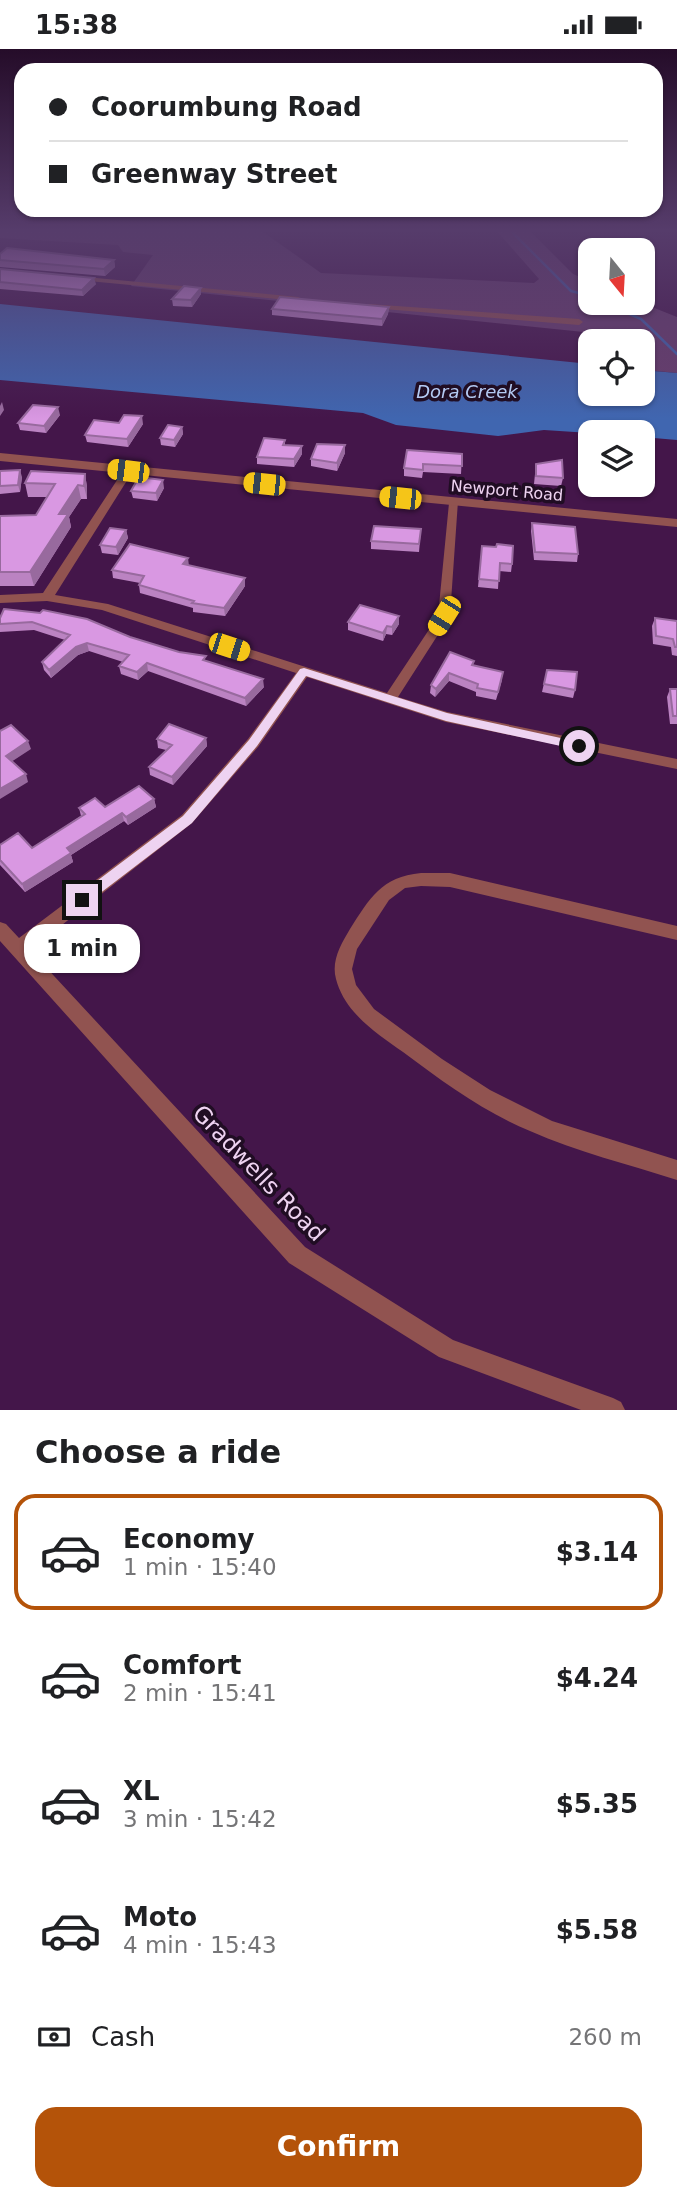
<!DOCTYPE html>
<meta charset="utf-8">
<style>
body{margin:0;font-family:"DejaVu Sans",sans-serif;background:#f6f6f6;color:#202124;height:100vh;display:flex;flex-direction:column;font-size:26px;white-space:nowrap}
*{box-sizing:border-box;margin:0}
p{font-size:23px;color:#757577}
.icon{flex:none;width:38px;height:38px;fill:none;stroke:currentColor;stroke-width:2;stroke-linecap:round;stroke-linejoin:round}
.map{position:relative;height:1361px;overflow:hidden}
.side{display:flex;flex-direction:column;background:#fff;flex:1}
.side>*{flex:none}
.guide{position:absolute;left:14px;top:14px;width:649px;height:154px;border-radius:21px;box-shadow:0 2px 5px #0004;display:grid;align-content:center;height:154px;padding:0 35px;background:#fff}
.needle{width:46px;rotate:162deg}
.controls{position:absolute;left:578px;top:189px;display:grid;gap:14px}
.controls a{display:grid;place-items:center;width:77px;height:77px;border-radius:14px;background:#fff;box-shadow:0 2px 5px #0004;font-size:35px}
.end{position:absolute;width:32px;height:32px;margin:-16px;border:9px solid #eed3f1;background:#111;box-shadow:0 0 0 4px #111}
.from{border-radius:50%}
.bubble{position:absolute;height:49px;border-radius:21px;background:#fff;box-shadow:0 2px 5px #0004;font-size:23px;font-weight:800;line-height:49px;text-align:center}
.car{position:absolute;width:21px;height:42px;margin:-21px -10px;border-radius:9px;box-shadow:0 0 5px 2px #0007;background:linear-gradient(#f5c518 24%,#345 0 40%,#f5c518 0 76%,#345 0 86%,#f5c518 0)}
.guide b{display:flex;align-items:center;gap:24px;height:66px;font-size:26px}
.guide b+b{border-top:2px solid #e0e0e0}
.guide i{width:18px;height:18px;background:#202124}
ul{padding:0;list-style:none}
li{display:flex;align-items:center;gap:21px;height:116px;margin:0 14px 10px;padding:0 21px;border:4px solid transparent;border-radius:21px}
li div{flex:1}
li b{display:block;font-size:26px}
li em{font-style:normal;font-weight:800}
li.selected{border-color:#b45309}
li>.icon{width:63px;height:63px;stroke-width:1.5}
h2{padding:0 35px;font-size:32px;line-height:84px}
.pay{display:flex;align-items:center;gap:18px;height:77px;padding:0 35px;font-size:26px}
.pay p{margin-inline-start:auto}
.primary-button{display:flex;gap:14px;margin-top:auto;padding:14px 35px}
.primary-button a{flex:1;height:80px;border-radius:21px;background:#b45309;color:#fff;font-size:28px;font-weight:800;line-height:80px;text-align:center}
.status{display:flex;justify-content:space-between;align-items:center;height:49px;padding:0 35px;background:#fff;direction:ltr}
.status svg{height:19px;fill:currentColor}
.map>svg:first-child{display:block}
</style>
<div class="status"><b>15:38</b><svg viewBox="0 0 49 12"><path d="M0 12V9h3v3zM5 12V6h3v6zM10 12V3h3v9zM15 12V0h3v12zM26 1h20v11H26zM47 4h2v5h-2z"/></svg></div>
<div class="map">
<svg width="677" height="1361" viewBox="0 0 677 1361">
<rect width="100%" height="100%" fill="#44164a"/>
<!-- green -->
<path fill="#683e6d" d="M 0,180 L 259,180 L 321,224 L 534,234 L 539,230 L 495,180 L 528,180 L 573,225 L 590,232 L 590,254 L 642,254 L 677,268 L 677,324 L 646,321 L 642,318 L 642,292 L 611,292 L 603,285 L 131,237 L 153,206 L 123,203 L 118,196 L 0,189 Z"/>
<!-- water -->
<path fill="#4066b0" d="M 0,255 L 590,315 L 590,345 L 642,345 L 642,321 L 677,324 L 677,391 L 642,388 L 642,383 L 590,384 L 544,381 L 498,387 L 396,376 L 363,364 L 0,331 Z"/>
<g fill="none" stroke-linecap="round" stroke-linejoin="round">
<!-- stream -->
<path stroke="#4066b0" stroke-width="2.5" d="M 509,180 L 571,242 L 590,247
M 604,254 L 641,270 L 677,305"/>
<!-- minor -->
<path fill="#915350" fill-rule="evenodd" d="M 75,227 L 298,248 L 302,250 L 298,252 L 78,231 L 75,231 Z
M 368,255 L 579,270 L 583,273 L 579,276 L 371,259 L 368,259 Z
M 128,419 L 133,422 L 55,546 L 108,555 L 387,644 L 438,567 L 449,454 L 454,451 L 458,452 L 450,567 L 398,648 L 447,663 L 677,710 L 677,720 L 446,673 L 307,628 L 258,698 L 192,774 L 30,901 L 305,1198 L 453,1291 L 613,1349 L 621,1353 L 625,1361 L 581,1361 L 439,1308 L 289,1214 L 0,892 L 0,873 L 6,875 L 19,889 L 182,766 L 248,690 L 296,624 L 102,561 L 47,552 L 0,554 L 0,546 L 43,544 L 123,422 Z
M 421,824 L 450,824 L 677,877 L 677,891 L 450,838 L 421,837 L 405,839 L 389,851 L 357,900 L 352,920 L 356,936 L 374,960 L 442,1010 L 490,1041 L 552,1072 L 677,1111 L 677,1131 C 628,1115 577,1103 530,1082 C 484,1063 443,1033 403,1003 C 386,991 368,979 354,963 C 346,954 339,942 336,930 C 331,912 341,895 350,880 C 370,849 381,828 421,824 Z"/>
<!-- tertiary -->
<path fill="#915350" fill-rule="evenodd" d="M 0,404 L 677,470 L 677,478 L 0,412 Z"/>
</g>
<!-- wall -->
<path fill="#bb83c2" d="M 0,211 L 114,211 L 115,218 L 105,227 L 0,218 Z
M 0,220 L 96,235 L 83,247 L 0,240 Z
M 201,239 L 201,245 L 192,258 L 173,257 L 172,250 Z
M 389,258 L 388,265 L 382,277 L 272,266 L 272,260 Z
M 60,366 L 46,384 L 20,381 L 18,374 Z
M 119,374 L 143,375 L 128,398 L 87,393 L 85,386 Z
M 182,378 L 183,385 L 175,398 L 161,396 L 160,389 Z
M 285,391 L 285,396 L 302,397 L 302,405 L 294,418 L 257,415 L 257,408 Z
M 345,396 L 345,404 L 337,422 L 311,417 L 311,410 Z
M 462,405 L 461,425 L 423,423 L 422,429 L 404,427 L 404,419 Z
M 536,415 L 563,429 L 561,437 L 534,435 Z
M 0,422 L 22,428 L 20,443 L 0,445 Z
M 85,425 L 87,438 L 87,450 L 81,450 L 69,468 L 71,478 L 34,537 L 0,537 L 0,467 L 36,466 L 47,448 L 28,448 L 25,434 Z
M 164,439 L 157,452 L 133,449 L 131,442 Z
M 532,474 L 578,505 L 577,513 L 534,511 L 531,482 Z
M 421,480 L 419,503 L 371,500 L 371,492 Z
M 126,481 L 128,489 L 118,506 L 102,504 L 100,496 Z
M 482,497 L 512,515 L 511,523 L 499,522 L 498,540 L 478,538 Z
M 189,517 L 245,537 L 225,567 L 193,563 L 193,559 L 140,544 L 139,536 L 140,534 L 113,529 L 112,521 Z
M 399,567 L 399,575 L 392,586 L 386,585 L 383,592 L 348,581 L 348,573 Z
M 0,569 L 130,588 L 207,612 L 264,638 L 246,657 L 148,622 L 138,631 L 121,625 L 119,617 L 123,613 L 89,602 L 78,606 L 51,629 L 44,621 L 42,613 L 65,591 L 34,581 L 0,583 Z
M 655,569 L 677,572 L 677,607 L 672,606 L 671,598 L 653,595 L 652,577 Z
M 450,603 L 502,631 L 496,651 L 476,647 L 476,643 L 449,632 L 435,648 L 430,644 L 431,636 Z
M 547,621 L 575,641 L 573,649 L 542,643 Z
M 670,640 L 677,640 L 677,675 L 670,675 L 667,648 Z
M 206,689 L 207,697 L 173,736 L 150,726 L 149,718 L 166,701 L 158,699 L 157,690 Z
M 154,750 L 156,758 L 128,776 L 124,772 L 71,806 L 73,813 L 25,843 L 0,816 L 0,796 L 32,799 L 81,767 L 79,759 L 105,758 Z"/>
<!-- shaded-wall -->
<path fill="#986a9e" d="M 114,211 L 115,218 L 105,227 L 104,220 Z
M 94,229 L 96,235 L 83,247 L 82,241 Z
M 201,239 L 201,245 L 192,258 L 191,251 Z
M 389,258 L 388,265 L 382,277 L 382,270 Z
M 2,353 L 4,361 L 0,367 L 0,357 Z
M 58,358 L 60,366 L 46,384 L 44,377 Z
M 142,367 L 143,375 L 128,398 L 127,390 Z
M 182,378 L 183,385 L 175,398 L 174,391 Z
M 345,396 L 345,404 L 337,422 L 337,414 Z
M 302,397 L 302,405 L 294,418 L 294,410 Z
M 20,421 L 22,428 L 20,443 L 18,436 Z
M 85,425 L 87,438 L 87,450 L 84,437 Z
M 163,431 L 164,439 L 157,452 L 156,444 Z
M 78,436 L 81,450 L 69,468 L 71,478 L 34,537 L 30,523 L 59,465 Z
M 126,481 L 128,489 L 118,506 L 116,498 Z
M 188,509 L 189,517 L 183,515 Z
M 245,529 L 245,537 L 225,567 L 224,559 Z
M 399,567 L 399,575 L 392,586 L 392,578 Z
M 387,577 L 386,585 L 383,592 L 383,584 Z
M 87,594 L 89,602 L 78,606 L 51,629 L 49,621 L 76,598 Z
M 147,614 L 148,622 L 138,631 L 137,623 Z
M 449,624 L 449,632 L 435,648 L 436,640 Z
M 263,630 L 264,638 L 246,657 L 245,649 Z
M 206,689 L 207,697 L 173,736 L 172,728 Z
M 28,692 L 31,700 L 8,715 L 6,707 Z
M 26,725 L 28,733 L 0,750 L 0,740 Z
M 154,750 L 156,758 L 128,776 L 126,768 Z
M 122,764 L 124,772 L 71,806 L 73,813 L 25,843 L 22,835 L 67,799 Z"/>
<!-- building -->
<path fill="#d998e2" stroke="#986a9e" stroke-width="2" d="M 7,199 L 114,211 L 104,220 L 0,211 L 0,205 Z
M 0,220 L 94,229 L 82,241 L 0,233 Z
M 184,237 L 201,239 L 191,251 L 172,250 Z
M 280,248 L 389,258 L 382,270 L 272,260 Z
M 33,356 L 58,358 L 44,377 L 18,374 Z
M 124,366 L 142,367 L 127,390 L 85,386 L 94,371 L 119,374 Z
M 168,376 L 182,378 L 174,391 L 160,389 Z
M 264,389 L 285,391 L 283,396 L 302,397 L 294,410 L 257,408 Z
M 317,395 L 345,396 L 337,414 L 311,410 Z
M 407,401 L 462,405 L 462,417 L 423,415 L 423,421 L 404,419 Z
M 562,411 L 563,429 L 536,427 L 536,415 Z
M 20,421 L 18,436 L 0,437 L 0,422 Z
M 31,422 L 85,425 L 84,437 L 78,436 L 59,465 L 68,465 L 30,523 L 0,523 L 0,467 L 36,466 L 55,435 L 25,434 Z
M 139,428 L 163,431 L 156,444 L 131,442 Z
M 532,474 L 575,478 L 578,505 L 535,503 Z
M 374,477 L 421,480 L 419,495 L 371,492 Z
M 110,479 L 126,481 L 116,498 L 100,496 Z
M 130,495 L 188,509 L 183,515 L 245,529 L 224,559 L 192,554 L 194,552 L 139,536 L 144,527 L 112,521 Z
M 497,495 L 513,497 L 512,515 L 500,514 L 499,532 L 479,530 L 482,497 L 496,498 Z
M 360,556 L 399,567 L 392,578 L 387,577 L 383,584 L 348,573 Z
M 4,560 L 40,564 L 43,561 L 87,570 L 130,588 L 179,603 L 206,607 L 203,611 L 263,630 L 245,649 L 147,614 L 137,623 L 119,617 L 129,606 L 87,594 L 76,598 L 49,621 L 42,613 L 70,586 L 32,573 L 0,575 L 0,569 Z
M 655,569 L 677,572 L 677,598 L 675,598 L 673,590 L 656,587 Z
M 450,603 L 474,612 L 472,616 L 503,623 L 498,643 L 477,639 L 478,635 L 449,624 L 436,640 L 431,636 Z
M 547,621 L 577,623 L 575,641 L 544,635 Z
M 670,640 L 677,640 L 677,667 L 673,667 Z
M 169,675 L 206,689 L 172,728 L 149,718 L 172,696 L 157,690 Z
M 11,676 L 28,692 L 6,707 L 26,725 L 0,740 L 0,682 Z
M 139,737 L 154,750 L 126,768 L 122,764 L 67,799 L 71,804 L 22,835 L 0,811 L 0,796 L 18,784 L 32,799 L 85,765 L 79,759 L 95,749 L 105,758 Z"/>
<!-- sky -->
<linearGradient id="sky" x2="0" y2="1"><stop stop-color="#250c29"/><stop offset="0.49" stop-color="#563c6b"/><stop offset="1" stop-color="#563c6b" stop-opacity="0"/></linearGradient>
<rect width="677" height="370" fill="url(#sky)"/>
<!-- route -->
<path fill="#eed3f1" d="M 304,619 L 447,664 L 579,693 L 584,697 L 579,701 L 446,672 L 306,627 L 257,697 L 192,774 L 86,855 L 77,855 L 77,847 L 183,767 L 249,691 L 300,620 Z"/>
<g text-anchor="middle" stroke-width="7" stroke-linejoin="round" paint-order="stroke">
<!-- far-street labels -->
<g font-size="16" fill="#eed3f1" stroke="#200d23">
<text transform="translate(507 441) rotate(5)" y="6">Newport Road</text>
</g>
<!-- far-water labels -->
<g font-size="18" font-style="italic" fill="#b4caf3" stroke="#200d23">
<text x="467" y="349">Dora Creek</text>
</g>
<!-- near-street labels -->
<g font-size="23" fill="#eed3f1" stroke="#200d23">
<text transform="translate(259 1124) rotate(46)" y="8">Gradwells Road</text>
</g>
</g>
</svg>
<div class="controls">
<a><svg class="needle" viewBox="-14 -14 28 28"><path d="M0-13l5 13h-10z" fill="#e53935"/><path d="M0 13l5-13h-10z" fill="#757577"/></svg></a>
<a><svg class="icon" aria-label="locate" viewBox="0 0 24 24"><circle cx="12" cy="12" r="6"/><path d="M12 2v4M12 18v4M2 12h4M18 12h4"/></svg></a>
<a><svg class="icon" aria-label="layers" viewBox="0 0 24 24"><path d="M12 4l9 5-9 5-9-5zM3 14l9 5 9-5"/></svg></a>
</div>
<i class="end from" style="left:579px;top:697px"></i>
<i class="end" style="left:82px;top:851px"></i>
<div class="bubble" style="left:24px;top:875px;width:116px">1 min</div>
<i class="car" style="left:128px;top:422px;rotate:277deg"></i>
<i class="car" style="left:264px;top:435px;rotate:276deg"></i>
<i class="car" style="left:400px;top:449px;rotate:276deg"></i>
<i class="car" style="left:444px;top:567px;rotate:212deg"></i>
<i class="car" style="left:229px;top:598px;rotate:108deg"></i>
<div class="guide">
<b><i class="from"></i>Coorumbung Road</b>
<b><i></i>Greenway Street</b>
</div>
</div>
<section class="side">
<h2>Choose a ride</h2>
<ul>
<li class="selected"><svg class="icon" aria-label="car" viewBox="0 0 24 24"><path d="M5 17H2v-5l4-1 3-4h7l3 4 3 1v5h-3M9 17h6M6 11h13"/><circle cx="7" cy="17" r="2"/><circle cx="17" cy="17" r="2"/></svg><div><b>Economy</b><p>1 min · 15:40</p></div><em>$3.14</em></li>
<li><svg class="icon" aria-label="car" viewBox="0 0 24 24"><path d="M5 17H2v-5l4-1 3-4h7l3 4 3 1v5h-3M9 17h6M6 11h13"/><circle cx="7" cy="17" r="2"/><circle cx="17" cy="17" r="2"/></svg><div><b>Comfort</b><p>2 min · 15:41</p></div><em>$4.24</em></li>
<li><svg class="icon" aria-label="car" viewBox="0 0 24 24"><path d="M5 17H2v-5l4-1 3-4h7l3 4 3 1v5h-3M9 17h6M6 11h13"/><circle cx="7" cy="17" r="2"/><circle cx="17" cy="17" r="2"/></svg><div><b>XL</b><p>3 min · 15:42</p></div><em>$5.35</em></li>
<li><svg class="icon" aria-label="car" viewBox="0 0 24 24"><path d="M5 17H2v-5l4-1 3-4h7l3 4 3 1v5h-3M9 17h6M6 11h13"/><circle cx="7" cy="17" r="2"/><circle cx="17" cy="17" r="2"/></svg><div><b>Moto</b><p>4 min · 15:43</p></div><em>$5.58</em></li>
</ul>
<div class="pay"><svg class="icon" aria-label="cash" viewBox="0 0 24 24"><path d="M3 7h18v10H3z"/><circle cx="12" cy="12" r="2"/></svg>Cash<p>260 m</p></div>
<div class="primary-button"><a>Confirm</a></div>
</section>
